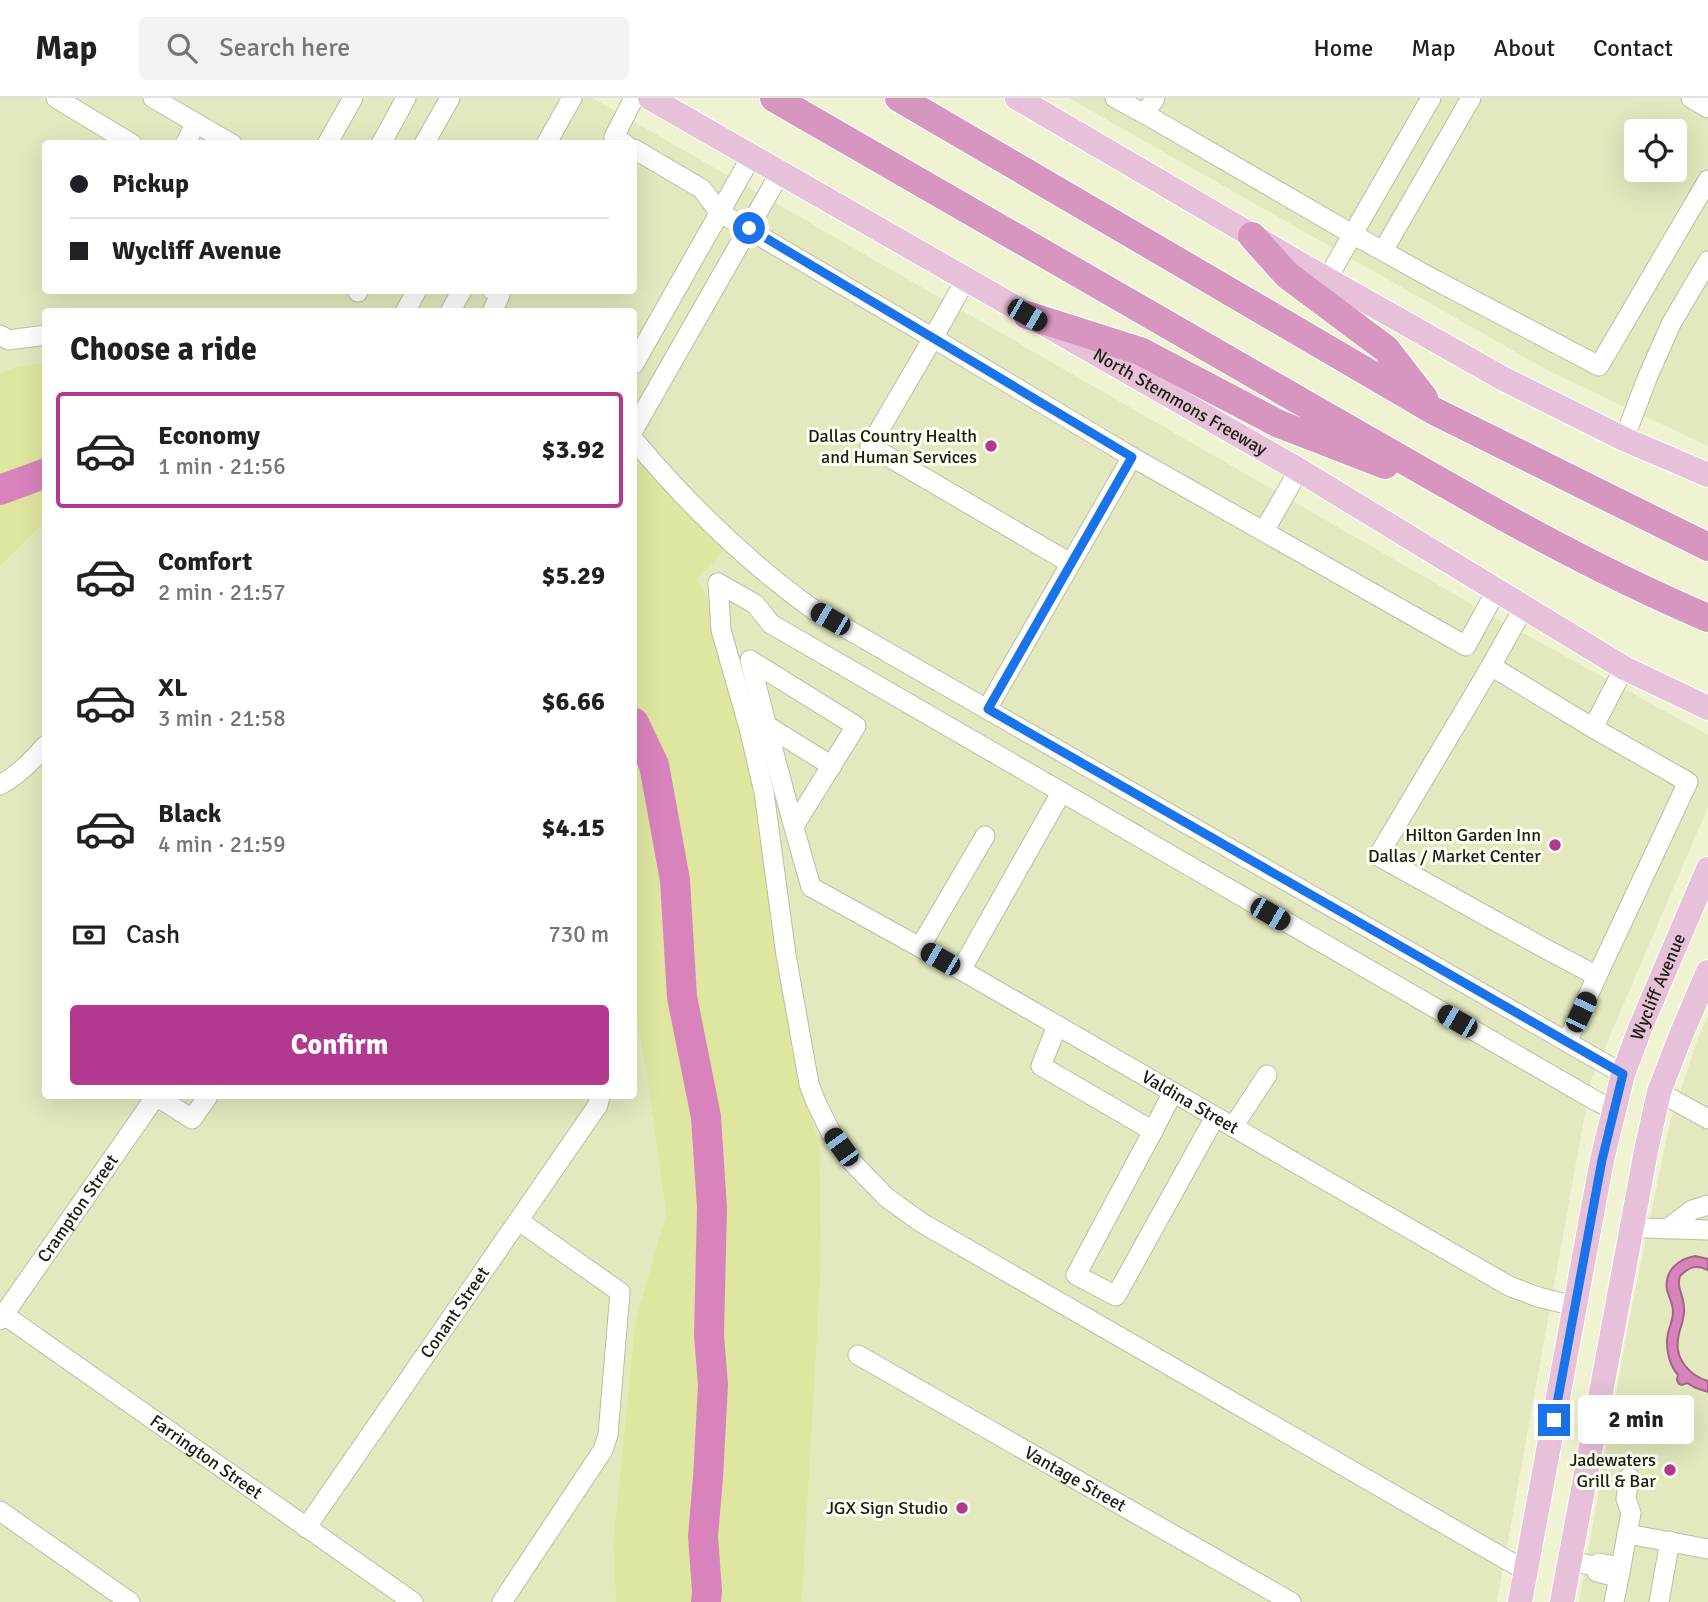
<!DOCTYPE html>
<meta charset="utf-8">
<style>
body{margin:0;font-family:Signika,sans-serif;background:#f2f2f2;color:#202124;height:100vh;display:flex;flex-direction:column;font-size:26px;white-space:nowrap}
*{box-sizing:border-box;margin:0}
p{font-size:23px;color:#757577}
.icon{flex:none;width:38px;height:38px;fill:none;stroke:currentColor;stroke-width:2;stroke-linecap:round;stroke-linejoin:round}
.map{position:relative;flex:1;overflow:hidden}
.sheet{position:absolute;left:42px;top:210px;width:595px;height:791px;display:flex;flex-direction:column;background:#fff;border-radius:7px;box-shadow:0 7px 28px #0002}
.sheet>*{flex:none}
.top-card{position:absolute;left:42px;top:42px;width:595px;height:154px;border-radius:7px;box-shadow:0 7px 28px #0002;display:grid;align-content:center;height:154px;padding:0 28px;background:#fff}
.fabs{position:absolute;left:1624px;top:21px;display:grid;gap:14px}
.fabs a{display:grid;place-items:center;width:63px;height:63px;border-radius:7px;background:#fff;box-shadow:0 7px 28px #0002;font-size:35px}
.end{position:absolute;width:32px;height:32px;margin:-16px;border:9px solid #1a73e8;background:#fff;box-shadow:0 0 0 4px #fff}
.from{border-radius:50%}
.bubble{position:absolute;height:49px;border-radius:7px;background:#fff;box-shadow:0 7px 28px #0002;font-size:23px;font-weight:800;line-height:49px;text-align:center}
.car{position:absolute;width:21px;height:42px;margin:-21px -10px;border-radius:9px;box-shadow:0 0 5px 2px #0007;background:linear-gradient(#222 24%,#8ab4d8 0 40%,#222 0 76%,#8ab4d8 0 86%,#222 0)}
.top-card b{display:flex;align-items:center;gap:24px;height:66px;font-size:26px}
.top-card b+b{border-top:2px solid #e0e0e0}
.top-card i{width:18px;height:18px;background:#202124}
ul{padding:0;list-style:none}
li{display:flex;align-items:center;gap:21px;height:116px;margin:0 14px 10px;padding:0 14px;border:4px solid transparent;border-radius:7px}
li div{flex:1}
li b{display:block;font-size:26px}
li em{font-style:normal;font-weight:800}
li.active{border-color:#b13a90}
li>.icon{width:63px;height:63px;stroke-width:1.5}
h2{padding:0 28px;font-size:32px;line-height:84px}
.pay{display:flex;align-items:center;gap:18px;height:77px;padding:0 28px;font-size:26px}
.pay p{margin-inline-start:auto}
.primary-button{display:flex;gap:14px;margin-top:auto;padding:14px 28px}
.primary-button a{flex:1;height:80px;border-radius:7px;background:#b13a90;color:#fff;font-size:28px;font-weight:800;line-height:80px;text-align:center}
header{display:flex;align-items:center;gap:42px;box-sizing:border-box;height:98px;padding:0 35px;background:#fff;border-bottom:2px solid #e0e0e0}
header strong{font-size:33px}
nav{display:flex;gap:38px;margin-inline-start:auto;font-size:24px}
.search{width:490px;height:63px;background:#f2f2f2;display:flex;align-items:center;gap:18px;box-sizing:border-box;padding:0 24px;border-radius:7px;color:#757577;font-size:26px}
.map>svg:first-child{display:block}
</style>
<header>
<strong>Map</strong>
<div class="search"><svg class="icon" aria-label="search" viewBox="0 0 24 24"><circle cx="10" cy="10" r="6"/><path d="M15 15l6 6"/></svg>Search here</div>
<nav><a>Home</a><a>Map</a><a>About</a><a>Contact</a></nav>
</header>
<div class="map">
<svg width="1708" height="1504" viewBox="0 0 1708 1504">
<rect width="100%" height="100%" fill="#eff3d1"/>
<!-- built -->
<path fill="#e3e8be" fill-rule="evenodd" d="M 0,0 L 593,0 L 1487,515 L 1708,637 L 1708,709 L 1591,982 L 1497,1504 L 802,1504 L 821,1169 L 804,995 L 730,541 L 697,481 L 725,452 L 634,362 L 634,214 L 46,214 L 45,264 L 14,270 L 0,275 ZM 46,46 L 634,46 L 634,192 L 46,192 Z
M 1069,0 L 1708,0 L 1708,348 L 1551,274 ZM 1636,33 L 1675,33 L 1675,72 L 1636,72 Z
M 45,424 L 46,998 L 634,998 L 634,910 L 645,965 L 666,1116 L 635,1224 L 613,1446 L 616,1504 L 0,1504 L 0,468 Z
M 1708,918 L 1708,1504 L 1579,1504 L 1630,1218 L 1670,1024 L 1698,940 Z"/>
<!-- green -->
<path fill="#dfe6a0" d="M 45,264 L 45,424 L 0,468 L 0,275 L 14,270 Z
M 634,362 L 725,452 L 697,481 L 730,541 L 804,995 L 819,1047 L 821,1169 L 802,1504 L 616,1504 L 613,1446 L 635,1224 L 666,1116 L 645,965 L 634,910 Z"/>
<!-- water -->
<path fill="#d983bd" stroke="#a06589" stroke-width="2" d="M 1695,1158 L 1708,1161 L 1708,1172 C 1696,1166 1689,1169 1680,1178 C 1676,1190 1684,1197 1684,1210 C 1685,1222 1679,1230 1678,1242 C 1675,1261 1690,1278 1708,1283 L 1708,1294 L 1696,1290 L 1687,1285 L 1682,1287 L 1679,1286 L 1677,1282 L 1678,1277 C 1669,1267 1665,1249 1668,1235 C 1670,1228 1673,1221 1673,1214 C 1673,1206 1669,1199 1667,1192 C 1664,1173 1678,1161 1695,1158 Z"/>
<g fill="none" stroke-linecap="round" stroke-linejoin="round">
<!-- river -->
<path stroke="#d983bd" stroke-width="30" d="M 0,392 L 46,375
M 634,625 L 654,667 L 675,782 L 682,899 L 706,1019 L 712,1110 L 709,1237 L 713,1287 L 708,1380 L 703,1438 L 707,1493 L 706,1504"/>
<!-- minor casing -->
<g stroke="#bbbf9e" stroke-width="21">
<g id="minor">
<path d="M 56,0 L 132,46"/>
<path d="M 153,0 L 232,46"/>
<path d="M 1115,0 L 1145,16"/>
<path d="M 1155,0 L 1145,16 L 1352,136 L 1435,182 L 1599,268 L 1708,82"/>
<path d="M 1691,0 L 1708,10"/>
<path d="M 185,46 L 196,25"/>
<path d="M 327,46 L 353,0"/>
<path d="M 381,46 L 406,0"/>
<path d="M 424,46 L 450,0"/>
<path d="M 546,46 L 572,0"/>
<path d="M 625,46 L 614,39 L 634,0"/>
<path d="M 634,51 L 702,91 L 719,114 L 933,240 L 870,348 L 1070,465"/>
<path d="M 1383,153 L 1471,0"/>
<path d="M 966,181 L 933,240 L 1132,359 L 1466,548 L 1496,493"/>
<path d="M 1327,181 L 1431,0"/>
<path d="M 358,194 L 358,192"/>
<path d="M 405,214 L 417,192"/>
<path d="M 450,214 L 462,192"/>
<path d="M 492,214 L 500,197 L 492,192"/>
<path d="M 0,237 L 9,242 L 46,237"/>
<path d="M 634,266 L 751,59"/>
<path d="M 634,331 L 780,75"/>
<path d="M 1624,341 L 1648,278 L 1671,226 L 1708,163"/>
<path d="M 634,342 C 687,405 747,464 814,512 L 1623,976"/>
<path d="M 1264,433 L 1299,372"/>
<path d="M 718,485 L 721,532 L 749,630 L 764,694 L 786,857 L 809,986 L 815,1002 L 831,1035 L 852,1064 L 887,1100 L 922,1125 L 1526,1473"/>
<path d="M 718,485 L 755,506 L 771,526 L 1596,1003 L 1613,1011"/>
<path d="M 1491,568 L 1524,509"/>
<path d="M 987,611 L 1132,359"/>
<path d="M 766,627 L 832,668"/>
<path d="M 1593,630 L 1491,568 L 1378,758 L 1544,850 L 1597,878 L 1688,684 L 1593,630 L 1624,570"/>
<path d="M 0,687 C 17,678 33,662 46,647"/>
<path d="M 794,728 L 856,628 L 750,562 C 769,638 789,714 811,789"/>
<path id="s1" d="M 811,789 L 961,872 L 1509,1188 L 1538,1199 L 1575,1208"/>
<path d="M 920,849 L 985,738"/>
<path d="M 961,872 L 1061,695"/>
<path d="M 1057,928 L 1041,968 L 1153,1033 L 1076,1177 L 1116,1198 L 1215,1019"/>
<path d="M 1567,944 L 1597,878"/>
<path d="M 1659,994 L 1708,1021"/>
<path d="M 156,998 L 192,1021 L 208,998"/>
<path d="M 1233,1029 L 1267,977"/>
<path d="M 1153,1033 L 1173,994"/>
<path d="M 1632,1128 L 1646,1130 L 1708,1132"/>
<path d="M 1667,1131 L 1692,1112 L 1708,1107"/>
<path id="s2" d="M 0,1214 L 413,1504"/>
<path id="s3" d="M 0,1222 L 156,998"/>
<path id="s4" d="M 858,1257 L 1291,1504"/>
<path d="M 0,1413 L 130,1504"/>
<path id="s5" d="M 306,1430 L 598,1007 L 600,998"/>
<path d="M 1627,1436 L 1708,1451"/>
<path d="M 1570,1463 L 1594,1468 L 1599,1465 L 1610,1467 L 1615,1473 L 1609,1477 L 1597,1474 L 1594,1468"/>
<path d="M 1615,1473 L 1620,1474 L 1631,1415 L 1626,1401 L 1629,1379"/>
<path d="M 502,1504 L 603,1352 L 608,1337 L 620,1194 L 519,1123"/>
<path d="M 1614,1504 L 1620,1474"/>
<path d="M 1659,1504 L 1670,1443"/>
</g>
</g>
<!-- major casing -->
<g stroke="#fff" stroke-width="26">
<g id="major">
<path id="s6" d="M 650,0 L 1299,372 L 1624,570 L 1708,610"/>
<path d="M 1017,0 L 1304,168 L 1502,280 L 1624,341 L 1708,377"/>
<path id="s7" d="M 1520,1504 L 1602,1062 L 1623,976 L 1641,928 L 1708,771"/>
<path d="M 1562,1504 L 1646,1053 L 1659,994 L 1681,937 L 1708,874"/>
</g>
</g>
<!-- highway casing -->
<g stroke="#fff" stroke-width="30">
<path id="highway" d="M 774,0 C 950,101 1125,202 1300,303 C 1434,379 1566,460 1708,520
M 899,0 L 1434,313 L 1708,449
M 1252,138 L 1287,177 L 1386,251 L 1424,300
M 1027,217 L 1140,253 L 1279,326 L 1385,367"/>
</g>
<!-- minor -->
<use href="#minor" stroke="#fff" stroke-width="19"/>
<!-- major -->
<use href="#major" stroke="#e7c0d9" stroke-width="24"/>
<!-- highway -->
<use href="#highway" stroke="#d796c0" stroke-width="28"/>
</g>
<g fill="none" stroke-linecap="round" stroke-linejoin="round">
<!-- route -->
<path stroke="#1a73e8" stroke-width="9" d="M 749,130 L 1132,359 L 988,611 L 1623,976 L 1602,1062 L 1554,1322"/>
</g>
<!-- markers -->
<g fill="#b13a90" stroke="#fdfff1" stroke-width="2.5">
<circle cx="991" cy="348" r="7"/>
<circle cx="1555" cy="747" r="7"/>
<circle cx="1670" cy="1372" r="7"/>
<circle cx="962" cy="1410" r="7"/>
</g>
<g text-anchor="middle" stroke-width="6" stroke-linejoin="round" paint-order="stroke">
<!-- street labels -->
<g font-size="18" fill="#1c1e11" stroke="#fdfff1">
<text dy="6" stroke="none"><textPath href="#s6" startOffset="611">North Stemmons Freeway</textPath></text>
<text dy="6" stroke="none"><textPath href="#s7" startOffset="632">Wycliff Avenue</textPath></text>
<text dy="6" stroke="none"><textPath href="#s1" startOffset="436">Valdina Street</textPath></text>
<text dy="6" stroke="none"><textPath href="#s3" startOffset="136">Crampton Street</textPath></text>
<text dy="6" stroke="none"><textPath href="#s5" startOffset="262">Conant Street</textPath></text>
<text dy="6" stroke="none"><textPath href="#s2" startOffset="252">Farrington Street</textPath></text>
<text dy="6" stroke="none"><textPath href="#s4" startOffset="250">Vantage Street</textPath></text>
</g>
<!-- poi labels -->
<g font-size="18" fill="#1c1e11" stroke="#fdfff1" text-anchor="end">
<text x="977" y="344">Dallas Country Health<tspan x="977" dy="21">and Human Services</tspan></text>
<text x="1541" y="743">Hilton Garden Inn<tspan x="1541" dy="21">Dallas / Market Center</tspan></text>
<text x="1656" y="1368">Jadewaters<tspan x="1656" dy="21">Grill &amp; Bar</tspan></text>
<text x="948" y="1416">JGX Sign Studio</text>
</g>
</g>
</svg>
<div class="fabs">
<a><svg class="icon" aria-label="locate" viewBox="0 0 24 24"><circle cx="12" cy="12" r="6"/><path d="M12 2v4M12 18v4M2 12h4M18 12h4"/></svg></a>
</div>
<i class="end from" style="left:749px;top:130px"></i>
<i class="end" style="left:1554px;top:1322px"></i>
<div class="bubble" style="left:1578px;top:1297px;width:116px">2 min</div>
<i class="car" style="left:1027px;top:217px;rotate:120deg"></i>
<i class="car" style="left:830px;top:521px;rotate:300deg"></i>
<i class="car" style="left:1270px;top:816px;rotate:120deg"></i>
<i class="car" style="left:940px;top:861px;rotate:300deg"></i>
<i class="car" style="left:1581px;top:914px;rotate:25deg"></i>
<i class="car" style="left:1457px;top:923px;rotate:300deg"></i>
<i class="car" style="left:841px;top:1049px;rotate:324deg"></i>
<div class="top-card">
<b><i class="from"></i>Pickup</b>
<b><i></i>Wycliff Avenue</b>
</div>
<section class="sheet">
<h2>Choose a ride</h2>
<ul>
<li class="active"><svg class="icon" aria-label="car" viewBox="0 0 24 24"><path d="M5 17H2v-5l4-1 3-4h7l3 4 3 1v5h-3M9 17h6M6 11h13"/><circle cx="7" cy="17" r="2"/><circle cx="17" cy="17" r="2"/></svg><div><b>Economy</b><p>1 min · 21:56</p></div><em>$3.92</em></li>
<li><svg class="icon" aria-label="car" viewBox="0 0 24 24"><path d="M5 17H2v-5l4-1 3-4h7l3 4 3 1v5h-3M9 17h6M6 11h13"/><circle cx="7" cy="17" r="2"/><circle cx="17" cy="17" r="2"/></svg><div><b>Comfort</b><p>2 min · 21:57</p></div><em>$5.29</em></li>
<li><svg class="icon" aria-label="car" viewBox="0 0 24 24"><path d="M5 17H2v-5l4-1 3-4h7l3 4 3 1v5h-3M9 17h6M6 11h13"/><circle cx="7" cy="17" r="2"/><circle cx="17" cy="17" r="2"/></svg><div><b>XL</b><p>3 min · 21:58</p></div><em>$6.66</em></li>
<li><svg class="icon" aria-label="car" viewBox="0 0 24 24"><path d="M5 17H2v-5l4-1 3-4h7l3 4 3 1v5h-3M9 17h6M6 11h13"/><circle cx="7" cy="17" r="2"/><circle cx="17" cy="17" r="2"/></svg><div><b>Black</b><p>4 min · 21:59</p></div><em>$4.15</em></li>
</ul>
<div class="pay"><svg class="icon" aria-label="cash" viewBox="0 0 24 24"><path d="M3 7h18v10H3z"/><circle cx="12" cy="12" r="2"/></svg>Cash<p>730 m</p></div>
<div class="primary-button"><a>Confirm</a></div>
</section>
</div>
